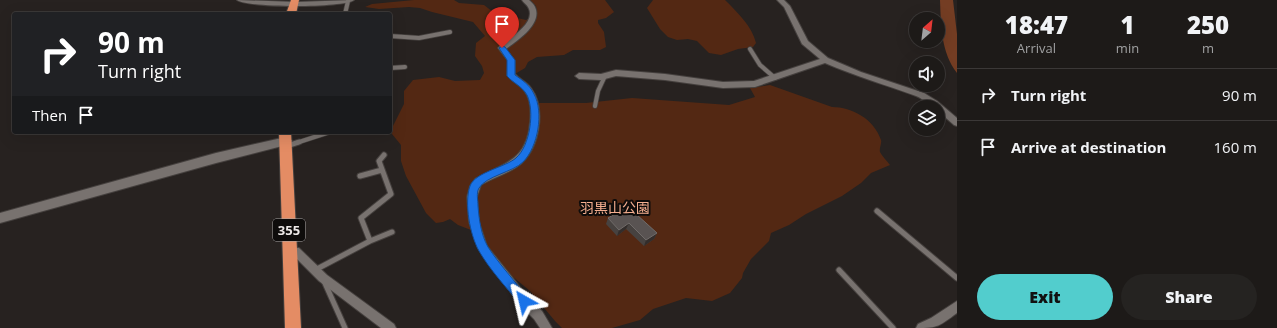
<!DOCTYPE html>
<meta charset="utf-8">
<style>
:root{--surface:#1d1a18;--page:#252321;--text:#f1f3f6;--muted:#a0a1a2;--line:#3b3837;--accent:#52cdcd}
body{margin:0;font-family:"Open Sans","Noto Sans JP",sans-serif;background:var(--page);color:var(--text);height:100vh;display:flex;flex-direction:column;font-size:15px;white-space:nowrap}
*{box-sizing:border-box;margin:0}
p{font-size:13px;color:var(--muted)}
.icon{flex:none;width:22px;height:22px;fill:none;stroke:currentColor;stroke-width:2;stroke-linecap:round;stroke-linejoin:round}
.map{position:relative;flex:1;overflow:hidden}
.details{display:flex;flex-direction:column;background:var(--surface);width:320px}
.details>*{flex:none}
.banner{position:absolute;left:12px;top:12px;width:380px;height:122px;border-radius:4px;box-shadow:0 4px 16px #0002,0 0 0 1px var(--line);background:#202124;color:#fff;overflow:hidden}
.needle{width:26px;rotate:28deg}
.tools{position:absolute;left:909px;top:12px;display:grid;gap:8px}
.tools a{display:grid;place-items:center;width:36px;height:36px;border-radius:50%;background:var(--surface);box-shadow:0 4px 16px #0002,0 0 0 1px var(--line);font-size:20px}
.pin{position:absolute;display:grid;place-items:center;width:34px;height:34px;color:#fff;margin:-41px -17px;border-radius:50% 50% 50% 0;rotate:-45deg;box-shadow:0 0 4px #0007}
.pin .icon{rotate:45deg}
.me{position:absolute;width:44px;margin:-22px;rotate:323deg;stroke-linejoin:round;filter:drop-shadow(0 0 3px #0008)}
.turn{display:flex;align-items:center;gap:14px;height:84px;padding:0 20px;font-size:18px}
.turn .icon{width:52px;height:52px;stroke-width:2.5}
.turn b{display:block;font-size:28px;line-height:34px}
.then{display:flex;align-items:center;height:38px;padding:0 20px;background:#0003;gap:8px;font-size:15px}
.eta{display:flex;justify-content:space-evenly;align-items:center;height:68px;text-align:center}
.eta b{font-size:24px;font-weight:800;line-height:28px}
.cta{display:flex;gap:8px;margin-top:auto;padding:8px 20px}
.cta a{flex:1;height:46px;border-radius:24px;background:var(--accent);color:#111;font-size:16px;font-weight:800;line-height:46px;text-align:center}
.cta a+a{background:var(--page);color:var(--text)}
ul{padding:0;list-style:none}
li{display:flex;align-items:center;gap:12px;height:52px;padding:0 20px;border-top:1px solid var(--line)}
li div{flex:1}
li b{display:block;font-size:15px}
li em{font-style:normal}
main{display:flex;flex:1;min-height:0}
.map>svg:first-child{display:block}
.green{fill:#532813}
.water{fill:#743d23}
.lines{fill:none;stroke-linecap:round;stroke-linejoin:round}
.lane-far1-casing{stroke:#45403e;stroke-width:5.5}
.lane-casing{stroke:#45403e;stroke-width:7}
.street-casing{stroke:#45403e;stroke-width:2}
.secondary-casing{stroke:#45403e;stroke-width:2}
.highway-casing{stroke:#45403e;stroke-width:2}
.lane-far1{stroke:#78726f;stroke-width:4}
.lane{stroke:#78726f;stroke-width:5}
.street{fill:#78726f;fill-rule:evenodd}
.secondary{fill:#78726f;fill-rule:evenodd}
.highway{fill:#e48c64;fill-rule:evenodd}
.wall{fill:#474240}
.shaded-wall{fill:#332d2b}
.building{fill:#595352;stroke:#706b69}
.route{fill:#1a73e8;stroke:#114b97}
.labels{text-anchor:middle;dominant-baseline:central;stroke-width:4;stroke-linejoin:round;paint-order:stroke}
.shield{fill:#0e0c0b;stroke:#a9a6a5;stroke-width:1}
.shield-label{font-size:13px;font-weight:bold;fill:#ece8e7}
.park-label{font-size:14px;fill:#f4ae8f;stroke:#0e0c0b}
</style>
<main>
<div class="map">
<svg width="957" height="328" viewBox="0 0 957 328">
<rect width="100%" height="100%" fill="#272220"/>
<path class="green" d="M414,0h40l5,3 25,2 9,7 33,8 11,-6 -1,-8 -6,-6h75l9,12 -8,6 -8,2v3l6,9 2,15 -6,3h-27l-9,5 -27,2 -9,5 -3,6 -10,6 -1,6 23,23h49l46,-5 97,7 26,-8 -5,-9 20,-3 62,22c20,0 42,12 49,33 1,3 -2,8 -1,12 2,4 7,9 10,13l-19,8 -10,10 -19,13 -36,18 -17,11 -18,8 -2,8 -18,18 -8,14 -1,5 -12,15 -18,8 -26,-3 -33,11 -13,11 -28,8h-50l-7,-7 -25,-30 -23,-19 -36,-42 -13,-5 -8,-6 -7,3 -7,1 -10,-10 -20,-37 -5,-15v-16l-9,-11 1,-8 11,-22v-13l9,-11 26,-3 16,4 25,-1 4,-7 -2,-7 -7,-10 1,-13 9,-7 -12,-14 -41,-10 -12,-4 -11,-1 -30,2 -14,-2 7,-3z
M653,0h72c12,12 27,26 31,43l-3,4 -15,2 -17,6 -12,-2 -12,-12 -9,-2 -11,1 -9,-3 -8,-8 -13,-21z"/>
<path class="water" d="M940,0h13l4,34v39c-16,-21 -16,-47 -17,-73z"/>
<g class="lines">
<g class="lane-far1-casing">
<path id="lane-far1" d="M345,14l3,-13
M390,36l29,2 31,-6
M750,49l10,16 15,13
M390,68l15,-1
M595,106l3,-15 7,-15
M296,143l34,-11"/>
</g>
<g class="lane-casing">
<path id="lane" d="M287,146l12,-4
M360,176l22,-6
M877,211l80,67
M370,241l22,-9
M315,270l55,-29 -9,-23 30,-24 -12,-33 5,-6
M839,270l54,58
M324,281l21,47"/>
</g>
<g class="street-casing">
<path id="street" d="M237,0l59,2 58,-2c-10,8 -107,8 -117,0z
M522,0h7c2,2 5,4 6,7 8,17 -18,34 -29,42l9,12v13c5,6 12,8 16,14 15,20 9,58 -9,75 -11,10 -28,14 -41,22l-4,12 2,25 8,24 41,51 14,14 10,17h-12l-6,-9 -14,-14 -42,-57 -9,-26 -2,-25 3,-11 5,-7c29,-16 52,-18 55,-57 1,-10 1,-22 -5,-30 -4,-7 -13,-10 -18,-17l1,-14 -10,-13c8,-9 40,-24 30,-41 -1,-2 -5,-5 -6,-7z
M777,0h7l6,6 18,35 20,17 33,14 63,21 13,8 20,17v8l-3,-1 -16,-14v-4c-8,0 -14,-8 -22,-11 -30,-11 -61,-20 -91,-33l-70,24 -32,1 -58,-8 -49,-4 -15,4 -22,-1 -4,-3 4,-3 22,1 15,-4 49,4 58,8 31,-1 66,-22 -18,-15 -18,-37z
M290,247l9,1 28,27 67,49 2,4h-15l-62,-47 -26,-26 -7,-1 -1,-3 1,-3z
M957,301v12c-18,13 -18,15 -41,15l2,-4 13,-6z"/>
</g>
<g class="secondary-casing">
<path id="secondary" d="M286,137l4,1 2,3 -2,3 -74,19 -216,60v-10l216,-60z"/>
</g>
<g class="highway-casing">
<path id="highway" d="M291,0h8l-3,14h-10z
M279,132h12l10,196h-16z"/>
</g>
<use href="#lane-far1" class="lane-far1"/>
<use href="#lane" class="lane"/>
<use href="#street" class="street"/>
<use href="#secondary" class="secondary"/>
<use href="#highway" class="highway"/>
</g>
<path class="wall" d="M635,215l22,18 -3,6 -10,7 -18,-17 -9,7 -11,-12 2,-6z"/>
<path class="shaded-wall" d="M390,83h1l1,8 -2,1z
M390,101l2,8h-2z
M390,110h1l1,8 -2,1z
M629,223l-3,6 -9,7 2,-6z
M657,233l-3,6 -10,7 2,-6z"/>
<path class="building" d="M626,207l9,8 1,-1 21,19 -11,7 -17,-17 -10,7 -11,-12z"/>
<path class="route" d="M502,46l3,1 10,13v15c7,5 15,10 19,19 10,18 4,53 -11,68 -10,10 -37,14 -44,26 -3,5 -1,12 -1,18 1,13 3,29 10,41 11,17 27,34 39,50l2,4 -2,3 -3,2 -4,-2c-14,-17 -30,-34 -41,-53 -9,-16 -15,-48 -9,-65 5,-14 36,-19 46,-28 14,-12 19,-47 11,-63 -5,-9 -14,-12 -20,-19v-16l-8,-12z"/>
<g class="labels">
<rect class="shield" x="273" y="219" width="32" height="22" rx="3"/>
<g class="shield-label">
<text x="289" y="230">355</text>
</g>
<g class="park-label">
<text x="615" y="207">羽黒山公園</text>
</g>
</g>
</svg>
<div class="tools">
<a><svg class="needle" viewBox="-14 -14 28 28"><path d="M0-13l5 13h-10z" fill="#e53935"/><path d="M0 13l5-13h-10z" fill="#a0a1a2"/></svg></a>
<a><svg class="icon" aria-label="sound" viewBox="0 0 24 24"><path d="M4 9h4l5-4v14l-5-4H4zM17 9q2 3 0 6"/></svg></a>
<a><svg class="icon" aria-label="layers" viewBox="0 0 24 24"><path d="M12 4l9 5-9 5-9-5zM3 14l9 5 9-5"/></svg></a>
</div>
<div class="pin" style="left:502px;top:48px;background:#d93025"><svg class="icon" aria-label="arrive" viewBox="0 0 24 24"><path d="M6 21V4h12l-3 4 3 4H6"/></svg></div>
<svg class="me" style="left:524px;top:301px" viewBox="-20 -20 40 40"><path d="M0-17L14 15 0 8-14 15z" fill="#1a73e8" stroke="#fff" stroke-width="4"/></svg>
<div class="banner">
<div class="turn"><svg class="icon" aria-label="right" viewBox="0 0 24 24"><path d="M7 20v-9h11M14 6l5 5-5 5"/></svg><div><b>90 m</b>Turn right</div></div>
<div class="then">Then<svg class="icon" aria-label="arrive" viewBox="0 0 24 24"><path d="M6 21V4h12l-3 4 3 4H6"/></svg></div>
</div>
</div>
<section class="details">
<div class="eta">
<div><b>18:47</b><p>Arrival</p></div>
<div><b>1</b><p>min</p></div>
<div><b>250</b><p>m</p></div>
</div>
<ul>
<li><svg class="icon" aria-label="right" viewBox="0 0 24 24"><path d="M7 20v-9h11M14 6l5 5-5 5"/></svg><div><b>Turn right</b></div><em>90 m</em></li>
<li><svg class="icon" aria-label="arrive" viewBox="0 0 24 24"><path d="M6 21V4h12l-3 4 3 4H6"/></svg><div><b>Arrive at destination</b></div><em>160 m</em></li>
</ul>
<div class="cta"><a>Exit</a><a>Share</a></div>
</section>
</main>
